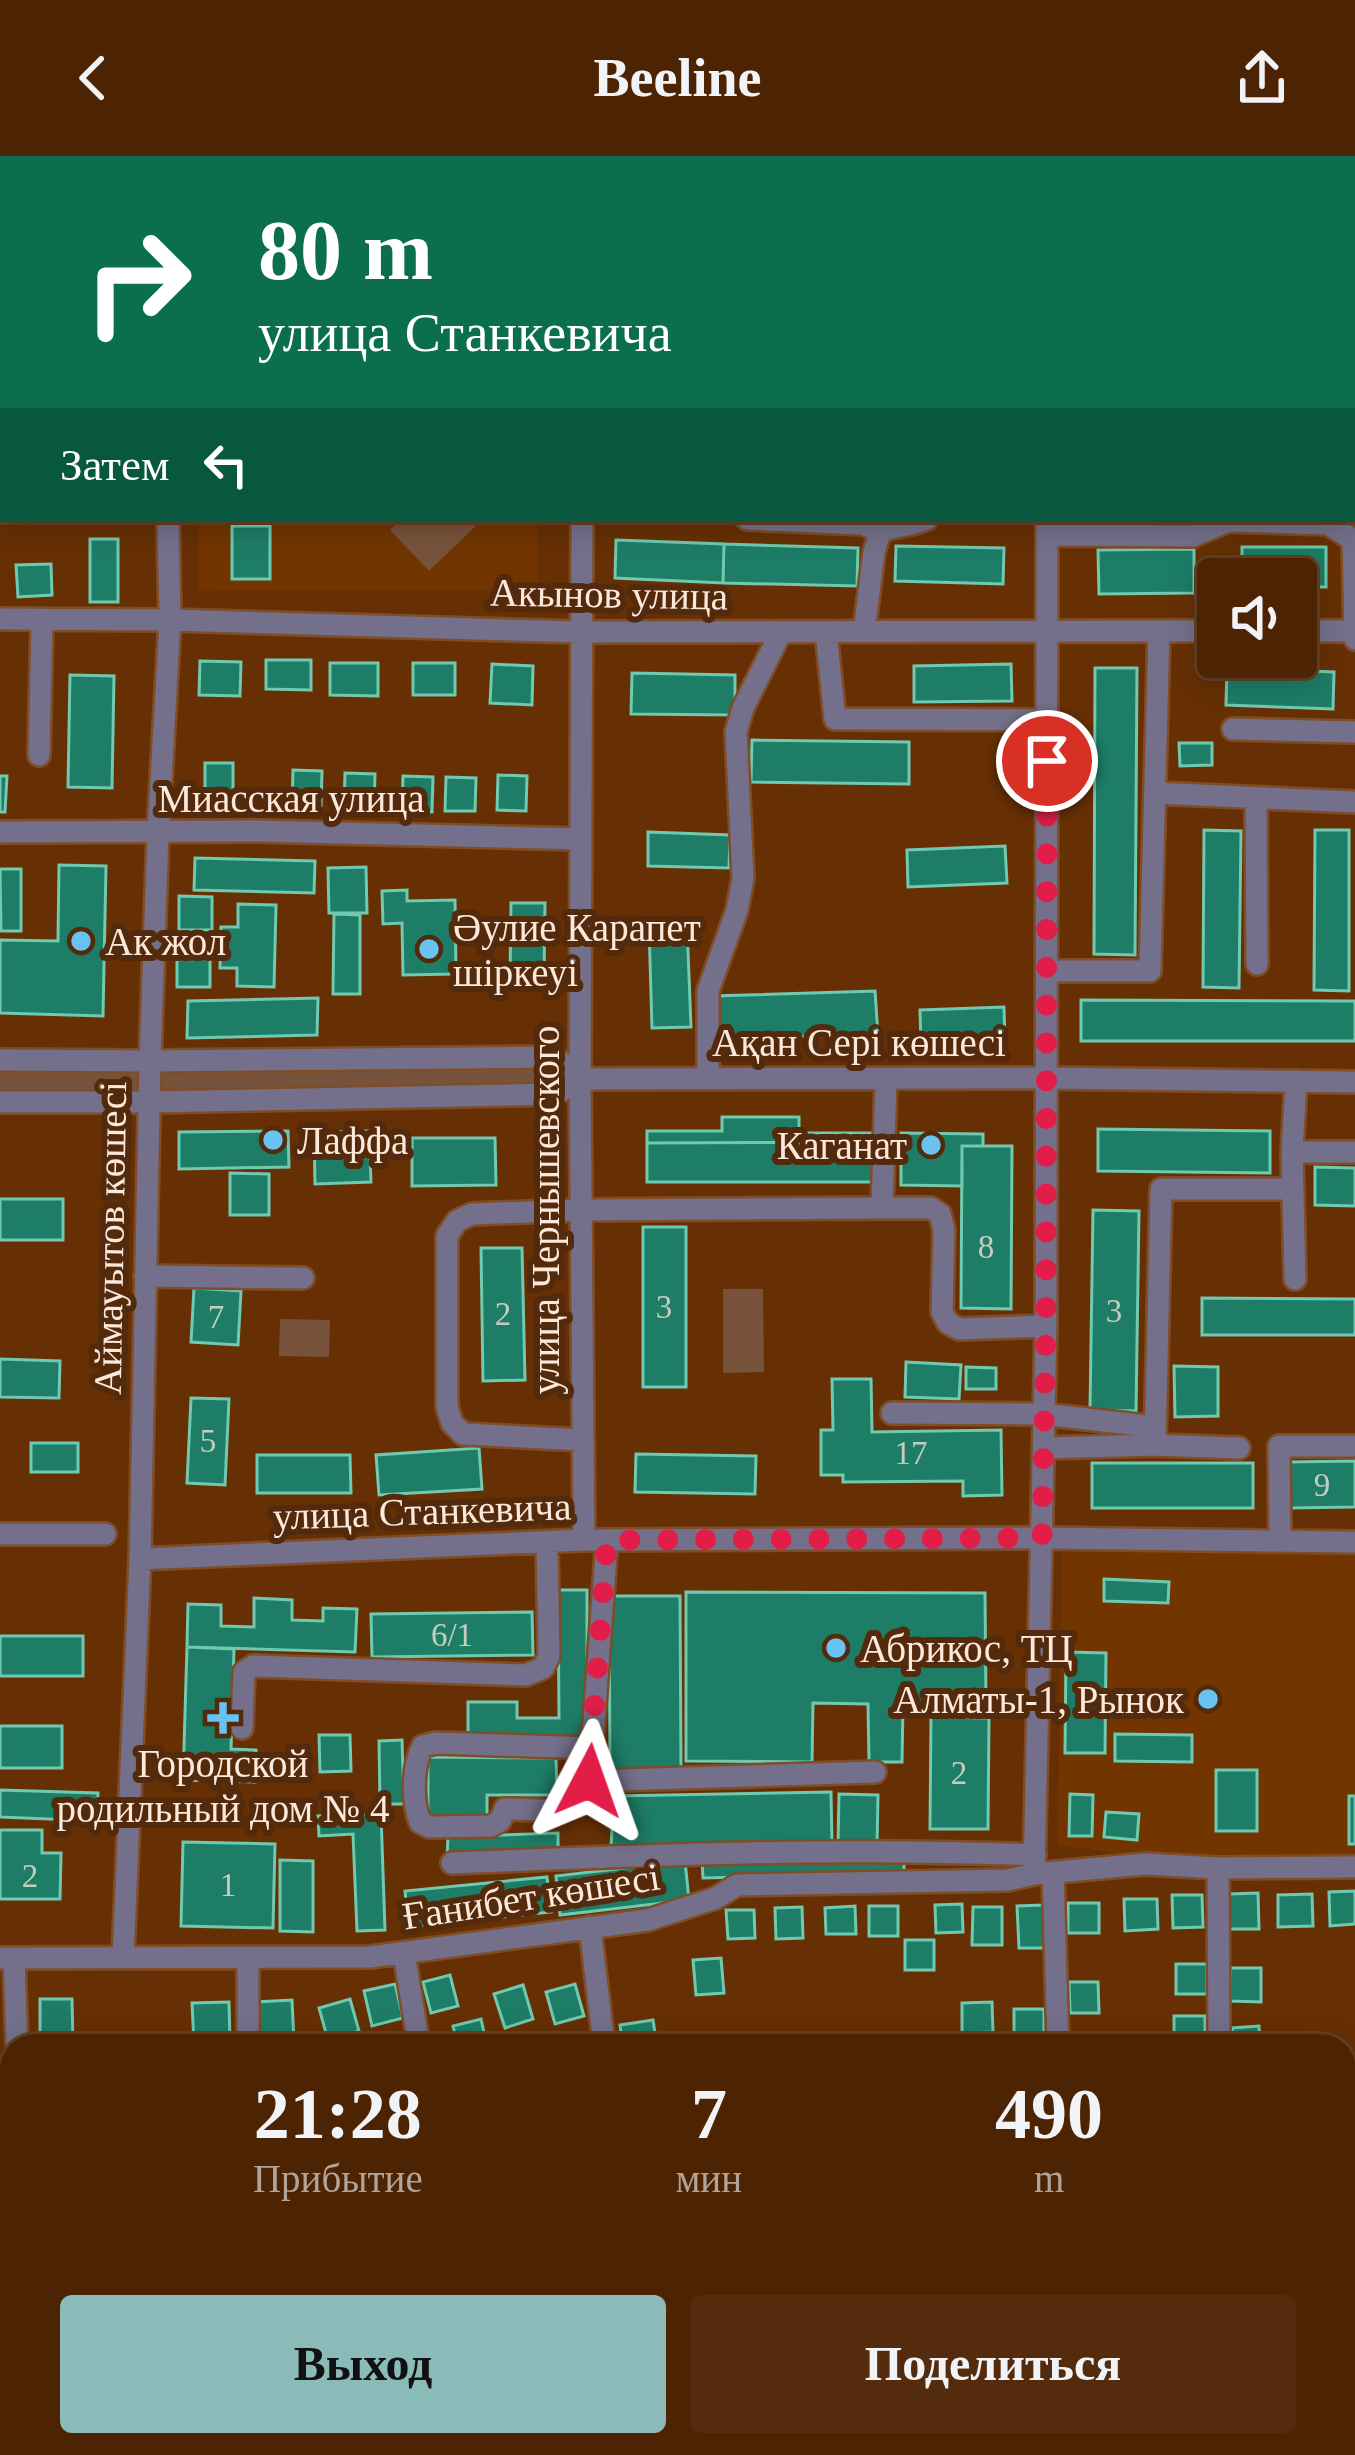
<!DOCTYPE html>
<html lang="ru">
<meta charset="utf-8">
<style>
:root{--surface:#4d2403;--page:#542c0d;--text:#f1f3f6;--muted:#b3a49a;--line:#644125;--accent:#8bbbb9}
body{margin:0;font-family:"Times New Roman",serif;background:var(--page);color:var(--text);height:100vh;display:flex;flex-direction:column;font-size:45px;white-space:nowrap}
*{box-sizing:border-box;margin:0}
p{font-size:39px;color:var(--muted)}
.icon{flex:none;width:66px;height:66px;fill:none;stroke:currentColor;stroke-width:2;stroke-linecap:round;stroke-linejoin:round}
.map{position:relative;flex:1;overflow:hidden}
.details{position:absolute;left:0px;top:1878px;width:1356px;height:423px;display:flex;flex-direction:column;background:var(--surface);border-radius:36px 36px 0 0;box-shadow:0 6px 30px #0003,0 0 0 3px var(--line)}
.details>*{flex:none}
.banner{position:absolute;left:0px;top:0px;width:1356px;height:366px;box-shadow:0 6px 30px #0003,0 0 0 3px var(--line);background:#0b6e4f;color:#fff;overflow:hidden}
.tools{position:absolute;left:1197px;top:402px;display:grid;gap:24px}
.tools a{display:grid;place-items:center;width:120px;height:120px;border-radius:12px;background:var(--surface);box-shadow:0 6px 30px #0003,0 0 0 3px var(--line);font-size:60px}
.pin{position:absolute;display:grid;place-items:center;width:102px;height:102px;color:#fff;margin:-51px;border:6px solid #fff;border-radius:50%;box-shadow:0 3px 12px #0007}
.me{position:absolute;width:132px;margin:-66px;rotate:4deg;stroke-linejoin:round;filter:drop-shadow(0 0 9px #0008)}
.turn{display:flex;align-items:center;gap:42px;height:252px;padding:0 60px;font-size:54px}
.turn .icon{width:156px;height:156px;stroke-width:2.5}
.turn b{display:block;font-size:84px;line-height:102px}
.then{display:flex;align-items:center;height:114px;padding:0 60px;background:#0003;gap:24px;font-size:45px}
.eta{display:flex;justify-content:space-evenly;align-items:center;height:204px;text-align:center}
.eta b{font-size:72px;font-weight:600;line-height:84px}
.cta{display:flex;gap:24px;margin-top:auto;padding:24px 60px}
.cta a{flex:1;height:138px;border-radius:12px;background:var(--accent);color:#111;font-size:48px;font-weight:600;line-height:138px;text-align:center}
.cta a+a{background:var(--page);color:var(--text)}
header{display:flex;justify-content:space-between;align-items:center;height:156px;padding:0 60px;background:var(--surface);font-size:54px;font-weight:600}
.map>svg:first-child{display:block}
.built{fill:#723500}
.green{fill:#78533b}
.building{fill:#1d7d66;stroke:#71c9af;stroke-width:3}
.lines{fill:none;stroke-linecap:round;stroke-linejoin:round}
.minor-casing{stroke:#7f4d27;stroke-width:26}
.minor{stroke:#74708b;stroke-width:21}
.route{stroke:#e11d48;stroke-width:21;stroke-dasharray:0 37.8}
.poi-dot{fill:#69c3f1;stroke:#542a0c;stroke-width:4.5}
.labels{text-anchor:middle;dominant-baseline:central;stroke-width:12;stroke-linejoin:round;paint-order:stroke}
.number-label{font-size:33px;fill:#c5cdbe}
.street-label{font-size:39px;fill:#fde8dc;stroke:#542a0c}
.poi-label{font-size:39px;fill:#fde8dc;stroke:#542a0c;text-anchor:start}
</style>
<header><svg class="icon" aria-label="back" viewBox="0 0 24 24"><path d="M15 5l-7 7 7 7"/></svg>Beeline<svg class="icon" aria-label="share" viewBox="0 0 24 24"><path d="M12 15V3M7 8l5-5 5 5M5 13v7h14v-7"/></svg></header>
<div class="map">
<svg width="1355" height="2299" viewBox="0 0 1355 2299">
<rect width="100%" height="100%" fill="#673004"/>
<path class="built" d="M198,363h339l1,71 -339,1z
M1062,1393l293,4v317l-137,-2 -160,-23z"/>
<path class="green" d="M402,363h81l-54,52 -39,-41z
M550,910l13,14 -14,6 -391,7 3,-24z
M0,911l140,2 -2,25 -138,-1z
M723,1133h40l1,83 -41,1z
M280,1163l50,1 -1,37 -50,-1z"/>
<path class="building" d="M232,370h38v53h-38z
M90,383h28v63h-28z
M616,384l108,4 -1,39 -108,-5z
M724,388l134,4 -1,38 -134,-3z
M896,390l108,2 -1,36 -108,-3z
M1242,391h84v40h-30v-8h-54z
M1194,393v44l-95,1 -1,-44z
M51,408l1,31 -34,2 -2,-32z
M266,504h45v30l-45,-1z
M200,505l41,1 -1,34 -41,-1z
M330,507h48v33l-48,-1z
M413,507h42v32h-42z
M492,508l41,2 -1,39 -42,-2z
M1011,508l1,37 -98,1v-36z
M1095,512h42l-2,287 -41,-1z
M1227,512l107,4 -1,37 -107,-4z
M632,517l103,2v40l-104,-1z
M70,519l44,1 -2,112 -44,-1z
M752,584l157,2v42l-158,-2z
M1179,587h33v22l-32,1z
M205,607h28v44h-28z
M293,614l29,1 -1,35h-29z
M345,617l30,1 -1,35 -30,-1z
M498,619l29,1 -1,35 -29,-1z
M0,620h7l-2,36h-5z
M403,620l30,1 -1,35 -30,-1z
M446,621l30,1 -1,33h-30z
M1204,674l37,1 -2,157 -36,-1z
M1315,674h34v161l-35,-1z
M648,676l82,3 -1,33 -81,-2z
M1005,690l2,37 -99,4 -1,-37z
M195,702l120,3 -1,32 -120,-3z
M59,709l47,1 -3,150 -103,-3v-73l58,1z
M366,711l1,46h-38l-1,-45z
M0,713h21v62h-20z
M407,734v11l48,-1 1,74 -53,1 -1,-52 -19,1 -1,-33z
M179,740l33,1v33h-33z
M511,747h34l-1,75h-34z
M238,748l38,1 -2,82 -37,-1v-18h-17l1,-41h17z
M334,758l26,1v79h-27z
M687,769l4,102 -39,1 -3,-102z
M177,795l33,1v35h-33z
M875,835l3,44 -165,3 -1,-42z
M318,842l-1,37 -130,3 1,-37z
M1081,844l274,1v40h-274z
M1004,851l1,36 -84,4 -1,-37z
M722,961h77v16h78v9l-230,1v-12h75z
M1098,973l172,2v42l-172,-2z
M288,975l1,36 -110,2v-37z
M369,975l2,51 -56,2 -1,-52z
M901,977l82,1v12h-21v40l-61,-1z
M412,982h83l1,47 -84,1z
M877,986v40h-230v-39z
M962,990h50l-1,163 -50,-1z
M1315,1011l40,1v38l-40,-1z
M230,1017l39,1v41h-39z
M0,1043h63v41h-63z
M1093,1054l46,1 -3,200 -46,-1z
M643,1071h43v160h-43z
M481,1092h41l3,132 -42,1z
M194,1132l47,3 -3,54 -47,-3z
M1202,1142l153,1v36h-153z
M0,1203l60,2 -1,37 -59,-1z
M906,1206l55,3 -2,34 -54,-2z
M1174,1210l44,1v49l-43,1z
M966,1211l30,1v21h-30z
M832,1223h39l1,53 129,-2 1,65 -39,1v-15l-120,1v-7h-22v-45h12z
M191,1242l38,1 -4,86 -38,-2z
M31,1287h47v29h-47z
M479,1292l3,41 -103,6 -3,-40z
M636,1298l120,2 -1,38 -120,-2z
M257,1299h93l1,38h-94z
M1355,1305v46l-65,1 -1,-46z
M1092,1307h161v45h-161z
M1104,1423l65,3 -1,21 -64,-2z
M558,1434h29v151l-119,-1v-38h49v16h42z
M686,1436l299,1 1,111h-83l-1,58h-33l-1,-58 -55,-1 -1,59 -126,-1z
M609,1440h71l1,174 -71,-1z
M254,1442l38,2v20l31,1v-13l34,1 -2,43 -168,-5 1,-43 33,1v21l33,1z
M532,1456l1,43 -161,2 -1,-43z
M0,1480h83v40h-83z
M187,1491l47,2 -3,100 25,1 -1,32 -72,-2z
M1066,1496l40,1 -1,100h-40z
M931,1561l58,1 -1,111h-58z
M0,1570h62v42h-62z
M1115,1578l77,1v27l-77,-1z
M319,1579h31l1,36 -31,1z
M402,1584l2,64h-24l-1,-63z
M428,1601l128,1 1,37h-70v27h-59z
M1216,1614h41v61h-41z
M0,1634l98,3 -1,28 -97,-4z
M831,1636l1,54 -221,1 3,-51z
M839,1638l39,1 -1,52 -39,-1z
M1070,1638l23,1 -1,41h-23z
M1349,1640h6v48h-6z
M1106,1656l33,2 -2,26 -33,-3z
M381,1658l4,116 -28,1 -4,-97 -34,2 -1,-20z
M0,1674h42v23h19l-1,46h-60z
M558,1677v21l-111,3 1,-20z
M183,1686l92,2 -2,84 -92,-2z
M904,1698v19l-201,5 -1,-19z
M280,1704l33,1v71l-33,-1z
M685,1705l4,39 -129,15 -4,-39z
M547,1721l4,35 -142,15 -4,-36z
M1355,1735v33l-25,2 -1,-34z
M1258,1737l1,36h-30v-35z
M1312,1738l1,32 -35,1v-32z
M1172,1739h30l1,32 -30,1z
M1124,1743h33l1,30 -33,2z
M1068,1747h31v30h-31z
M962,1748l1,28 -27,1 -1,-28z
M1043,1749l2,43h-26l-2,-42z
M855,1750l1,28h-30l-1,-26z
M869,1750h29v30h-29z
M802,1751l1,31 -27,1 -1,-31z
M973,1751h29v38h-30z
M726,1754h28l1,28 -27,1z
M905,1784h29v30h-29z
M721,1802l3,35 -28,2 -3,-35z
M1176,1808h31v30h-31z
M1230,1812h31v34l-31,-1z
M450,1819l8,31 -27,7 -8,-31z
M1069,1826h29l1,31h-29z
M395,1828l8,34 -31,8 -8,-35z
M575,1828l9,32 -29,8 -9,-32z
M523,1829l10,34 -28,9 -11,-34z
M40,1843h32l1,44h-33z
M350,1843l9,32 -31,9 -9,-32z
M292,1844l2,42 -36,1 -2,-41z
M229,1846l1,41 -36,1 -2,-41z
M992,1846l1,30 -31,1v-30z
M1014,1853h30v31l-30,-1z
M1174,1860h31v30h-31z
M481,1863l6,27h-29l-5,-20z
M653,1864l4,26h-34l-3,-21z
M1259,1870l1,20h-27l-1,-18z
M1355,2094v35l-9,-32z
M1352,2272l3,27h-29l-4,-10h22v-14z
M12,2274v15h22l4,10h-38v-21z
M99,2289h30v2l-19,8h-7z
M642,2289h41l3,10h-41z
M964,2289h36l2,6 -9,4h-24z
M1173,2289h13l3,10h-31l-2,-5z"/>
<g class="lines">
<g class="minor-casing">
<path id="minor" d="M159,0l1,3
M329,0v3
M36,3v-3
M464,3l1,-3
M552,3h49
M1048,3v-3
M1292,3v-3
M0,9h3
M1353,20h2
M1353,120h2
M0,236h3
M582,363l-2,560 4,461
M747,363l116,5 17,8
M1047,379l146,1 35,-15 100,3 27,17
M1353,385l2,98
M0,463l170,1 410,12 638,-1
M1296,475h59
M826,476l9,87 212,1
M864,476l10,-80 6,-20c16,-7 31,-6 47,-13
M1233,573l122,3
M39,599l3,-136
M1155,637l200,9
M1256,642l1,166
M0,676l257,-1 324,8
M1047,815h103l9,-340
M0,904l150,1 405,-4 25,22
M708,923v-88l29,-81 6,-32 -7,-146 7,-24 38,-76
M0,946h149l407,-8 24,-15 467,-1 308,4
M1292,996h63
M882,1052h49l9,6 4,16 -2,82 6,11 11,6 87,-3
M145,1120l158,2
M1295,1123l-3,-127 4,-71
M892,1257l152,1 111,13
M583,1284l-120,-6 -11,-11 -5,-16v-171l10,-15 15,-7 109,-4 301,-2 4,-129
M1155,1289l6,-256h132
M1044,1292l111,-3 84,3
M0,1378h105
M1280,1385l-1,-95h76
M140,1403l444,-19 458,-2 313,4
M242,1572l2,-56 9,-6 273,9 17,-7 6,-12 -2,-114
M592,1592l-156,-5 -13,3c-11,19 -11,55 -3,76l9,5 62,-1 9,-5 5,-12c65,1 80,14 87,-61l15,-208
M589,1625l286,-9
M452,1707c195,-8 388,-16 583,-8
M1218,1712l1,169
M1053,1717l5,173
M1034,1718l12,-548 1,-807
M590,1771l14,119
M404,1797l15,93
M0,1802l370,-1 278,-37 68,-22 21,-13 271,-5 26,-6 111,-10 73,4 137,-1
M14,1802l3,88
M123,1802l17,-399 10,-498 8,-228 12,-213 -2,-101
M248,1890v-88
M0,2250l12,-7
M707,2289l5,10
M947,2289l5,10
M1112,2289l1,10
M797,2298l18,-9
M1264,2299l16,-10"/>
</g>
<use href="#minor" class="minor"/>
</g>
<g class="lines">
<path class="route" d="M589,1625l18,-241 435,-2 4,-211 1,-566"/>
</g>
<g class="poi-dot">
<circle cx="81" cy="785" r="12"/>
<circle cx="429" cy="793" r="12"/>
<circle cx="273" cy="984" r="12"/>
<circle cx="931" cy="989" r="12"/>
<circle cx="836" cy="1492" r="12"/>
<circle cx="1208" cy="1543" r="12"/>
<path d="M217 1544h12v12h12v12h-12v12h-12v-12h-12v-12h12z"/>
</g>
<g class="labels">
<g class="number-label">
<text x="986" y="1091">8</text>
<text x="664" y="1151">3</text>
<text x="1114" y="1155">3</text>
<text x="503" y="1158">2</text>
<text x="216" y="1161">7</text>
<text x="208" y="1285">5</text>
<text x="911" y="1297">17</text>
<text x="1322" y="1329">9</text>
<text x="452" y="1479">6/1</text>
<text x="959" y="1617">2</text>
<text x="30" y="1720">2</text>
<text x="228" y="1729">1</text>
</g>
<g class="street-label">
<text transform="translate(609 438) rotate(1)">Акынов улица</text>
<text x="291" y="642">Миасская улица</text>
<text x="859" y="886">Ақан Сері көшесі</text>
<text transform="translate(545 1054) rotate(-90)">улица Чернышевского</text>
<text transform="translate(110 1082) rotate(-89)">Аймауытов көшесі</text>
<text transform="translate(422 1355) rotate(-2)">улица Станкевича</text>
<text transform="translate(531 1740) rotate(-9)">Ғанибет көшесі</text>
</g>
<g class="poi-label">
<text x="453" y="771">Әулие Карапет<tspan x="453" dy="45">шіркеуі</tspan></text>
<text x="105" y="785">Ак жол</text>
<text x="297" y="984">Лаффа</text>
<text x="907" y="989" text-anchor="end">Каганат</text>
<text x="860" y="1492">Абрикос, ТЦ</text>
<text x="1184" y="1543" text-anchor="end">Алматы-1, Рынок</text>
<text x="223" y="1607" text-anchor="middle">Городской<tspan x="223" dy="45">родильный дом № 4</tspan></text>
</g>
</g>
</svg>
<div class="tools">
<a><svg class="icon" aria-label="sound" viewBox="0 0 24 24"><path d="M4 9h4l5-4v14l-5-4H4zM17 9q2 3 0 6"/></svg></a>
</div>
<div class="pin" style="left:1047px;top:605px;background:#d93025"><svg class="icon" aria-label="arrive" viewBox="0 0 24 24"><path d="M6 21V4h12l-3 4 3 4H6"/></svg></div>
<svg class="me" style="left:589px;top:1625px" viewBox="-20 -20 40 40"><path d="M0-17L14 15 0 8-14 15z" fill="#e11d48" stroke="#fff" stroke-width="4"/></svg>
<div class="banner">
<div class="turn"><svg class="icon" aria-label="right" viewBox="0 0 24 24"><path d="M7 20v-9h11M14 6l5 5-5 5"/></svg><div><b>80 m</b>улица Станкевича</div></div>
<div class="then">Затем<svg class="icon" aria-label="left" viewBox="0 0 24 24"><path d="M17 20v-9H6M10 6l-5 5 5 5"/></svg></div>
</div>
<section class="details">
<div class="eta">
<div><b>21:28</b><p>Прибытие</p></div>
<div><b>7</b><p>мин</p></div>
<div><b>490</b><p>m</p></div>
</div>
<div class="cta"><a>Выход</a><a>Поделиться</a></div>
</section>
</div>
